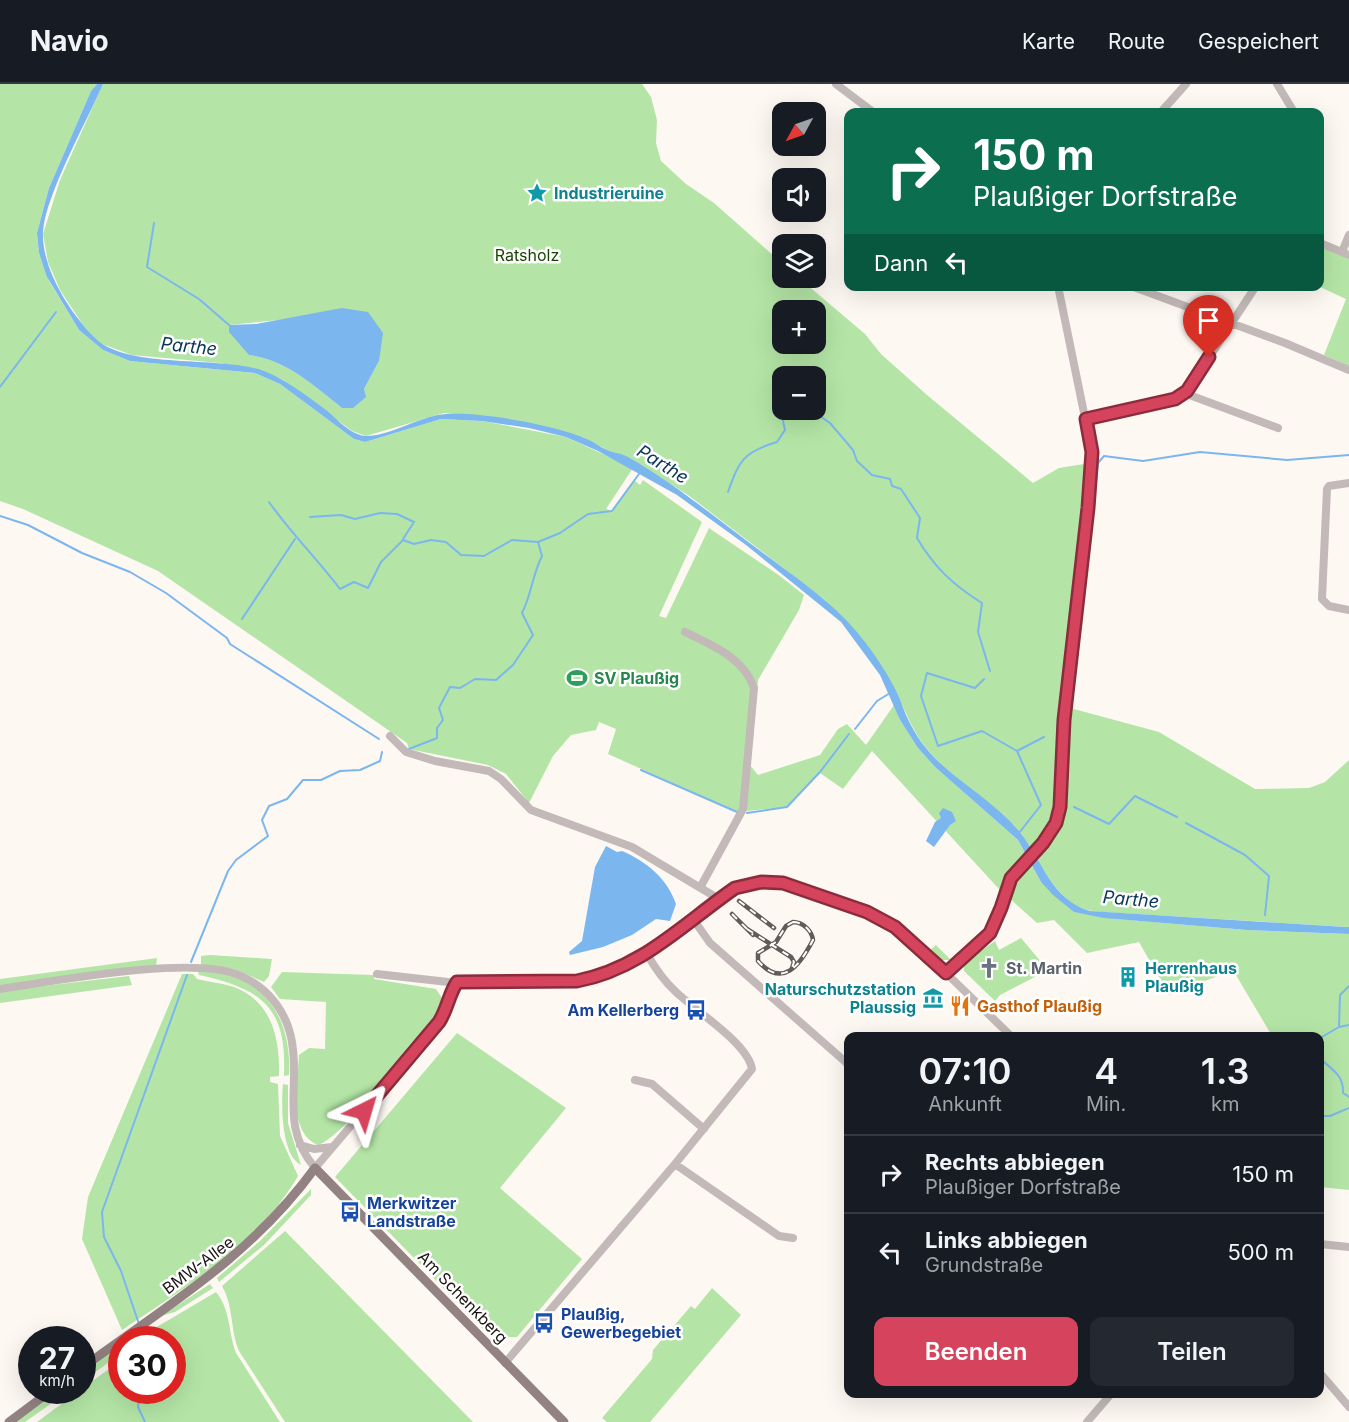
<!DOCTYPE html>
<html lang="de">
<meta charset="utf-8">
<style>
:root{--surface:#171b24;--page:#242831;--text:#f1f3f6;--muted:#9ea1a6;--line:#363941;--accent:#d5445c}
body{margin:0;font-family:Inter,sans-serif;background:var(--page);color:var(--text);height:100vh;display:flex;flex-direction:column;font-size:22px;white-space:nowrap}
*{box-sizing:border-box;margin:0}
p{font-size:20px;color:var(--muted)}
.icon{flex:none;width:33px;height:33px;fill:none;stroke:currentColor;stroke-width:2;stroke-linecap:round;stroke-linejoin:round}
.map{position:relative;flex:1;overflow:hidden}
.details{position:absolute;left:844px;top:948px;width:480px;height:366px;display:flex;flex-direction:column;background:var(--surface);border-radius:12px;box-shadow:0 6px 24px #0002}
.details>*{flex:none}
.banner{position:absolute;left:844px;top:24px;width:480px;height:183px;border-radius:12px;box-shadow:0 6px 24px #0002;background:#0b6e4f;color:#fff;overflow:hidden}
.needle{width:39px;rotate:230deg}
.buttons{position:absolute;left:772px;top:18px;display:grid;gap:12px}
.buttons a{display:grid;place-items:center;width:54px;height:54px;border-radius:12px;background:var(--surface);box-shadow:0 6px 24px #0002;font-size:30px}
.speed{position:absolute;left:18px;top:1242px;display:flex;gap:12px;font-size:30px;font-weight:700;text-align:center}
.speed>*{display:grid;place-content:center;width:78px;height:78px;border-radius:50%;background:var(--surface);box-shadow:0 6px 24px #0002;line-height:1}
.speed small{font-size:15px;font-weight:400}
.speed .limit{border:9px solid #d22;background:#fff;color:#111}
.pin{position:absolute;display:grid;place-items:center;width:51px;height:51px;color:#fff;margin:-62px -26px;border-radius:50% 50% 50% 0;rotate:-45deg;box-shadow:0 0 6px #0007}
.pin .icon{rotate:45deg}
.me{position:absolute;width:66px;margin:-33px;rotate:40deg;stroke-linejoin:round;filter:drop-shadow(0 0 4px #0008)}
.turn{display:flex;align-items:center;gap:21px;height:126px;padding:0 30px;font-size:27px}
.turn .icon{width:78px;height:78px;stroke-width:2.5}
.turn b{display:block;font-size:42px;line-height:51px}
.then{display:flex;align-items:center;height:57px;padding:0 30px;background:#0003;gap:12px;font-size:22px}
.eta{display:flex;justify-content:space-evenly;align-items:center;height:102px;text-align:center}
.eta b{font-size:36px;font-weight:600;line-height:42px}
.cta{display:flex;gap:12px;margin-top:auto;padding:12px 30px}
.cta a{flex:1;height:69px;border-radius:12px;background:var(--accent);color:#fff;font-size:24px;font-weight:600;line-height:69px;text-align:center}
.cta a+a{background:var(--page);color:var(--text)}
ul{padding:0;list-style:none}
li{display:flex;align-items:center;gap:18px;height:78px;padding:0 30px;border-top:2px solid var(--line)}
li div{flex:1}
li b{display:block;font-size:22px}
li em{font-style:normal}
header{display:flex;align-items:center;gap:36px;box-sizing:border-box;height:84px;padding:0 30px;background:var(--surface);border-bottom:2px solid var(--line)}
header strong{font-size:28px}
nav{display:flex;gap:33px;margin-inline-start:auto;font-size:21px}
.map>svg:first-child{display:block}
.green{fill:#b4e5a6;fill-rule:evenodd}
.water{fill:#7bb6ef}
.lines{fill:none;stroke-linecap:round;stroke-linejoin:round}
.stream{stroke:#7bb6ef;stroke-width:2}
.minor{stroke:#c2b9b8;stroke-width:8}
.major{stroke:#938282;stroke-width:9}
.rail-casing{stroke:#615c58;stroke-width:4.5}
.rail{stroke:#fff;stroke-width:2;stroke-dasharray:7;stroke-linecap:butt}
.route-casing{stroke:#8a2c3c;stroke-width:15}
.route{stroke:#d5445c;stroke-width:10}
.labels{text-anchor:middle;dominant-baseline:central;stroke-width:5;stroke-linejoin:round;paint-order:stroke}
.culture-label{font-size:16px;font-weight:bold;fill:#0d838f;stroke:#fff;text-anchor:start}
.park-label{font-size:16px;fill:#164501;stroke:#fff}
.leisure-label{font-size:16px;font-weight:bold;fill:#27864d;stroke:#fff;text-anchor:start}
.worship-label{font-size:16px;font-weight:bold;fill:#5b616d;stroke:#fff;text-anchor:start}
.food-label{font-size:16px;font-weight:bold;fill:#c56008;stroke:#fff;text-anchor:start}
.transit-label{font-size:16px;font-weight:bold;fill:#164399;stroke:#fff;text-anchor:start}
.street-label{font-size:16px;fill:#1a1511;stroke:#fff}
.water-label{font-size:18px;font-style:italic;fill:#09365b;stroke:#fff}
</style>
<header>
<strong>Navio</strong>
<nav><a>Karte</a><a>Route</a><a>Gespeichert</a></nav>
</header>
<div class="map">
<svg width="1349" height="1338" viewBox="0 0 1349 1338">
<rect width="100%" height="100%" fill="#fef8f3"/>
<path class="green" d="M0,0h97l-6,7 -42,97 -12,45 2,20 10,28 30,49 24,20 27,11 125,12 25,11 74,55 11,3 76,-23 41,2 84,16 67,31 -27,41 6,2 22,-31 6,5 3,-5 59,42 -43,94 7,2 43,-90 71,48 24,19 -5,15 -41,70 -9,84 9,11 62,-20 18,-26 9,-5 19,21 28,-40 6,15 19,29 16,18 83,73 23,42 33,30 43,7 130,11 102,4v256l-29,-3v-151h-48l-39,-66 -64,25 -30,-53 -52,11 -33,-33 -17,3 -38,-34 -127,-138 -29,38 -23,-16 -33,34 -50,5 -129,-58 8,-25 -17,-7 -3,8 -25,5 -18,21 -24,47 -23,-29 -18,-9 -79,-16 -2,-6 -249,-172 -135,-62 -23,-8z
M103,0h539l9,13 6,23 -1,23 5,18 25,23 28,19 69,61v14h16l66,56 16,20 46,41 106,88 26,-15 25,-4 2,13 -27,228 100,27 96,57 54,-1 16,-6 24,-22v167l-247,-15c-12,-1 -23,-3 -33,-11 -26,-23 -36,-56 -61,-80 -27,-27 -61,-46 -84,-76 -14,-18 -19,-37 -30,-56 -18,-34 -42,-63 -70,-90l-136,-104 -61,-38 -20,-7 -22,-12 -70,-18 -71,-7 -78,23 -14,-5 -69,-51 -20,-9 -43,-8 -88,-8 -33,-12 -16,-18 -23,-35 -12,-28 -5,-28 17,-54zM783,226h33v34h-33zM288,235l91,42 -15,28 -22,19c-29,-23 -56,-48 -93,-53l-20,-30zM783,292h33v34h-33z
M1320,163l29,12v107l-25,-11 22,-56 -26,-12z
M1021,854l27,32 -48,25 -5,6 -31,-30v-8l31,-22 4,9z
M936,861l15,15h-14l-9,-8z
M201,872l9,-1 62,4 -3,17 -5,6 -30,-13 -33,-4z
M157,874l-1,9 -156,19v-7z
M198,887c64,1 94,44 91,104l-5,1c3,-68 -21,-87 -85,-101z
M282,888l92,3v4l62,10 6,9 -2,14 -5,8c-22,26 -90,116 -117,125 -31,-12 -20,-65 -19,-90l10,-7 16,1 1,-47 -46,-3 -9,-12z
M182,890h11l4,5c12,3 25,4 37,8 39,15 46,53 45,89l-9,1v5l8,2 2,52 18,40c-40,69 -114,112 -176,154l-40,-91 6,-42z
M129,892l3,9 -132,18v-12z
M457,949l109,75 -66,80 82,71 -65,78h-26l-156,-160z
M283,1000l5,1v38l13,42c-20,-10 -20,-61 -18,-81z
M311,1105v6l-47,50 -45,37 -2,-4 43,-37z
M285,1147l5,5 183,186h-188l-46,-71c-9,-21 -5,-44 -17,-65z
M210,1200l3,4 -38,24 -14,4z
M712,1204l29,27 -91,107h-43l-5,-4 50,-59 1,-9 38,-44 4,3z
M216,1208c15,18 12,40 20,61l44,69h-243l84,-62 1,30h50v-50l-26,-1 6,-4 -2,-4z
M121,1261l-2,10 -36,26 -1,-8z
M59,1307h10l-44,31h-9z"/>
<path class="water" d="M97,0h6c-16,37 -57,110 -60,147 -2,37 27,82 52,107 32,32 124,17 169,33 21,8 40,23 58,36 13,9 26,27 43,29 21,1 51,-17 73,-21 33,-6 118,10 149,24 7,3 13,8 20,11 7,3 14,3 21,7 44,25 83,57 123,87 33,25 67,47 95,76 19,19 45,56 55,82 6,17 13,31 25,46 27,33 69,52 95,86 22,28 31,66 69,77l256,16h3v7l-102,-4 -143,-12 -30,-6 -21,-17 -12,-13 -23,-42 -83,-73 -17,-19 -18,-28 -20,-45 -39,-53 -95,-77 -69,-50 -79,-44 -32,-14 -37,-9 -47,-7 -41,-2 -76,23 -11,-3 -74,-55 -25,-11 -125,-12 -27,-11 -24,-20 -32,-53 -8,-24 -2,-20 12,-45 42,-97z
M342,224l26,4 15,21 -4,28 -15,28 2,8 -13,11h-11c-29,-23 -56,-48 -93,-53l-20,-23v-7l27,-1z
M943,724l9,4 4,9 -6,4 -16,22 -8,-6 9,-19 6,-4 -2,-5z
M606,762l11,6 5,-1c25,11 45,27 54,53l-6,17 -14,-2 -24,16 -29,12 -33,8 -1,-3 13,-11 13,-74z"/>
<g class="lines">
<path class="stream" d="M154,139l-7,44 52,32 30,26
M0,303l56,-75
M811,326l19,13 23,27 4,11 15,14 18,4 2,7 9,3 19,29 -3,20c17,29 36,47 65,65l-4,29 12,39
M728,408c11,-31 15,-40 49,-50l8,-12 -5,-23 3,-2
M269,418c22,31 48,57 71,87l14,-7 14,6 13,-26 22,-22 11,4 17,-4 15,2 15,13 23,1 28,-16 26,2
M0,432l28,9 54,28 48,19 36,21 61,45 3,6 149,95
M310,433l31,-2 14,4 25,-6 17,1 17,8 -11,17
M1083,518l15,-139 6,-7 39,5 57,-9 87,8 62,-5
M242,535l53,-80
M1077,570l5,-45
M984,595l-9,9 -48,-15 -6,23 17,50 44,-15 35,20 24,54 -22,28
M855,645l22,-28 13,-8
M1057,647l7,-61
M409,665l28,-11v-10l6,-8 -4,-12 11,-21 10,1 15,-9 21,1 17,-15 20,-30 -11,-22c10,-20 10,-37 20,-57l-4,-14 22,-9 28,-19 24,-3 27,-37
M1017,667l27,-14
M641,686l96,42
M1074,723l35,17 26,-28 42,21
M747,729l40,-6 33,-35 29,-38
M1186,739l59,32 24,21 -4,39
M191,878l37,-91 8,-11 32,-24 -6,-16 7,-14 18,-7 16,-19h18l19,-9 20,-1 20,-9 2,-9
M1339,943l10,-2
M1320,954l19,-11 1,-32 9,-9
M1320,974c11,12 24,16 23,35l6,4
M1320,1032h10l19,-8
M139,1240l-18,-53 -17,-34 -2,-25 85,-237
M143,1245l5,11
M141,1306l-3,17 7,15"/>
<path class="minor" d="M836,0l37,28
M1277,0l17,28
M1161,28l25,-28
M1320,159l29,12
M1342,168l7,-17
M1131,202l154,57 64,27
M1184,309l94,35
M1087,335l92,-22 8,-6 69,-105
M1349,399l-20,3 -2,3 -5,110 7,7 20,4
M685,548c27,13 59,26 69,56l-11,121 -42,77
M390,652l16,16 29,9 54,10 12,8 30,31 101,37 87,52
M693,835l17,24 139,122
M946,889l44,-40 11,-25 10,-30 43,-50 6,-21 4,-87 24,-212 4,-56 -34,-166
M377,890l80,9 120,-2c64,-12 106,-57 158,-93l26,-6 22,1 99,36 64,54 65,63
M0,905c55,-8 188,-33 236,-15 33,12 54,41 57,76 5,44 -11,79 22,118l124,-146c8,-12 10,-28 18,-39
M635,996l17,4 52,45
M300,1061l14,4 18,-2
M675,1080l104,72 14,2
M1320,1160l29,3
M505,1279l170,-199 77,-95c-4,-26 -57,-58 -77,-78 -12,-11 -20,-23 -28,-37
M1320,1289l29,34
M1087,1338l24,-28"/>
<path class="major" d="M82,1284c86,-63 169,-112 233,-200l249,254
M9,1338l43,-32"/>
<g class="rail-casing">
<path id="rail" d="M739,817l35,27
M732,830l21,21
M793,838c10,0 19,9 20,18 -13,25 -30,49 -55,21v-8l18,-11 10,-16z
M747,845l44,28 3,5 -2,6"/>
</g>
<use href="#rail" class="rail"/>
</g>
<g class="lines">
<g class="route-casing">
<path id="route" d="M364,1027l75,-89c8,-12 10,-28 18,-40l120,-1c64,-12 106,-57 158,-93l26,-6 22,1 84,29 28,15 51,46 44,-40 11,-25 10,-30 32,-35 13,-20 4,-16 4,-87 24,-212 4,-56 -6,-33 89,-20 12,-8 22,-34"/>
</g>
<use href="#route" class="route"/>
</g>
<defs>
<g id="sight-bare" transform="scale(1.62)"><path d="M0-6L1.8-2.2L6-1.7L2.9 1.2L3.7 5.4L0 3.3L-3.7 5.4L-2.9 1.2L-6-1.7L-1.8-2.2Z" fill="#0f9aa8" stroke="#fff" stroke-width="2.5" paint-order="stroke"/></g>
<g id="stadium-bare" transform="scale(1.62)"><path d="M0-5a6.5 5 0 1 0 0 10a6.5 5 0 1 0 0-10ZM-3.5-1.8h7v3.6h-7Z" fill="#2e9e5b" stroke="#fff" stroke-width="2.5" paint-order="stroke"/></g>
<g id="church-bare" transform="scale(1.62)"><path d="M-1.2-6h2.4v3.5h3.3v2.4h-3.3V6h-2.4V-.1h-3.3v-2.4h3.3Z" fill="#6b7280" stroke="#fff" stroke-width="2.5" paint-order="stroke"/></g>
<g id="building-bare" transform="scale(1.62)"><path d="M-4-6H4V6H1V3H-1V6H-4ZM-2.5-4.3h1.7v1.8h-1.7ZM.8-4.3h1.7v1.8H.8ZM-2.5-1h1.7V.8h-1.7ZM.8-1h1.7V.8H.8Z" fill="#0f9aa8" stroke="#fff" stroke-width="2.5" paint-order="stroke"/></g>
<g id="museum-bare" transform="scale(1.62)"><path d="M0-6L6-3V-2H-6V-3ZM-5-1h2V3h-2ZM-1-1h2V3h-2ZM3-1h2V3H3ZM-6 4H6V6H-6Z" fill="#0f9aa8" stroke="#fff" stroke-width="2.5" paint-order="stroke"/></g>
<g id="restaurant-bare" transform="scale(1.62)"><path d="M-5-6h1v4h1v-4h1v4h1v-4h1v5L-1.5 .5V6h-2V.5L-5-1ZM5-6V6H3V1.5H1.5Q1.5-4 5-6Z" fill="#e8710a" stroke="#fff" stroke-width="2.5" paint-order="stroke"/></g>
<g id="bus-bare" transform="scale(1.62)"><path d="M-5-6H5V4H4V6H2V4H-2V6H-4V4H-5ZM-3.5-4V0h7V-4ZM-3.5 1.2v1.5H-2V1.2ZM2 1.2v1.5H3.5V1.2Z" fill="#1a4fb4" stroke="#fff" stroke-width="2.5" paint-order="stroke"/></g>
</defs>
<g fill-rule="evenodd">
<use href="#sight-bare" x="537" y="109"/>
<use href="#stadium-bare" x="577" y="594"/>
<use href="#church-bare" x="989" y="884"/>
<use href="#building-bare" x="1128" y="893"/>
<use href="#museum-bare" x="933" y="914"/>
<use href="#restaurant-bare" x="960" y="922"/>
<use href="#bus-bare" x="696" y="926"/>
<use href="#bus-bare" x="350" y="1128"/>
<use href="#bus-bare" x="544" y="1239"/>
</g>
<g class="labels">
<g class="culture-label">
<text x="554" y="109">Industrieruine</text>
<text x="1145" y="884">Herrenhaus<tspan x="1145" dy="18">Plaußig</tspan></text>
<text x="916" y="905" text-anchor="end">Naturschutzstation<tspan x="916" dy="18">Plaussig</tspan></text>
</g>
<g class="park-label">
<text x="527" y="171">Ratsholz</text>
</g>
<g class="leisure-label">
<text x="594" y="594">SV Plaußig</text>
</g>
<g class="worship-label">
<text x="1006" y="884">St. Martin</text>
</g>
<g class="food-label">
<text x="977" y="922">Gasthof Plaußig</text>
</g>
<g class="transit-label">
<text x="679" y="926" text-anchor="end">Am Kellerberg</text>
<text x="367" y="1119">Merkwitzer<tspan x="367" dy="18">Landstraße</tspan></text>
<text x="561" y="1230">Plaußig,<tspan x="561" dy="18">Gewerbegebiet</tspan></text>
</g>
<g class="street-label">
<text transform="translate(198 1181) rotate(-37)">BMW-Allee</text>
<text transform="translate(463 1213) rotate(46)">Am Schenkberg</text>
</g>
<g class="water-label">
<text transform="translate(189 262) rotate(6)">Parthe</text>
<text transform="translate(663 380) rotate(32)">Parthe</text>
<text transform="translate(1131 815) rotate(5)">Parthe</text>
</g>
</g>
</svg>
<div class="buttons">
<a><svg class="needle" viewBox="-14 -14 28 28"><path d="M0-13l5 13h-10z" fill="#e53935"/><path d="M0 13l5-13h-10z" fill="#9ea1a6"/></svg></a>
<a><svg class="icon" aria-label="sound" viewBox="0 0 24 24"><path d="M4 9h4l5-4v14l-5-4H4zM17 9q2 3 0 6"/></svg></a>
<a><svg class="icon" aria-label="layers" viewBox="0 0 24 24"><path d="M12 4l9 5-9 5-9-5zM3 14l9 5 9-5"/></svg></a>
<a>+</a>
<a>−</a>
</div>
<div class="speed"><div>27<small>km/h</small></div><div class="limit">30</div></div>
<div class="pin" style="left:1209px;top:273px;background:#d93025"><svg class="icon" aria-label="arrive" viewBox="0 0 24 24"><path d="M6 21V4h12l-3 4 3 4H6"/></svg></div>
<svg class="me" style="left:364px;top:1027px" viewBox="-20 -20 40 40"><path d="M0-17L14 15 0 8-14 15z" fill="#d5445c" stroke="#fff" stroke-width="4"/></svg>
<div class="banner">
<div class="turn"><svg class="icon" aria-label="right" viewBox="0 0 24 24"><path d="M7 20v-9h11M14 6l5 5-5 5"/></svg><div><b>150 m</b>Plaußiger Dorfstraße</div></div>
<div class="then">Dann<svg class="icon" aria-label="left" viewBox="0 0 24 24"><path d="M17 20v-9H6M10 6l-5 5 5 5"/></svg></div>
</div>
<section class="details">
<div class="eta">
<div><b>07:10</b><p>Ankunft</p></div>
<div><b>4</b><p>Min.</p></div>
<div><b>1.3</b><p>km</p></div>
</div>
<ul>
<li><svg class="icon" aria-label="right" viewBox="0 0 24 24"><path d="M7 20v-9h11M14 6l5 5-5 5"/></svg><div><b>Rechts abbiegen</b><p>Plaußiger Dorfstraße</p></div><em>150 m</em></li>
<li><svg class="icon" aria-label="left" viewBox="0 0 24 24"><path d="M17 20v-9H6M10 6l-5 5 5 5"/></svg><div><b>Links abbiegen</b><p>Grundstraße</p></div><em>500 m</em></li>
</ul>
<div class="cta"><a>Beenden</a><a>Teilen</a></div>
</section>
</div>
